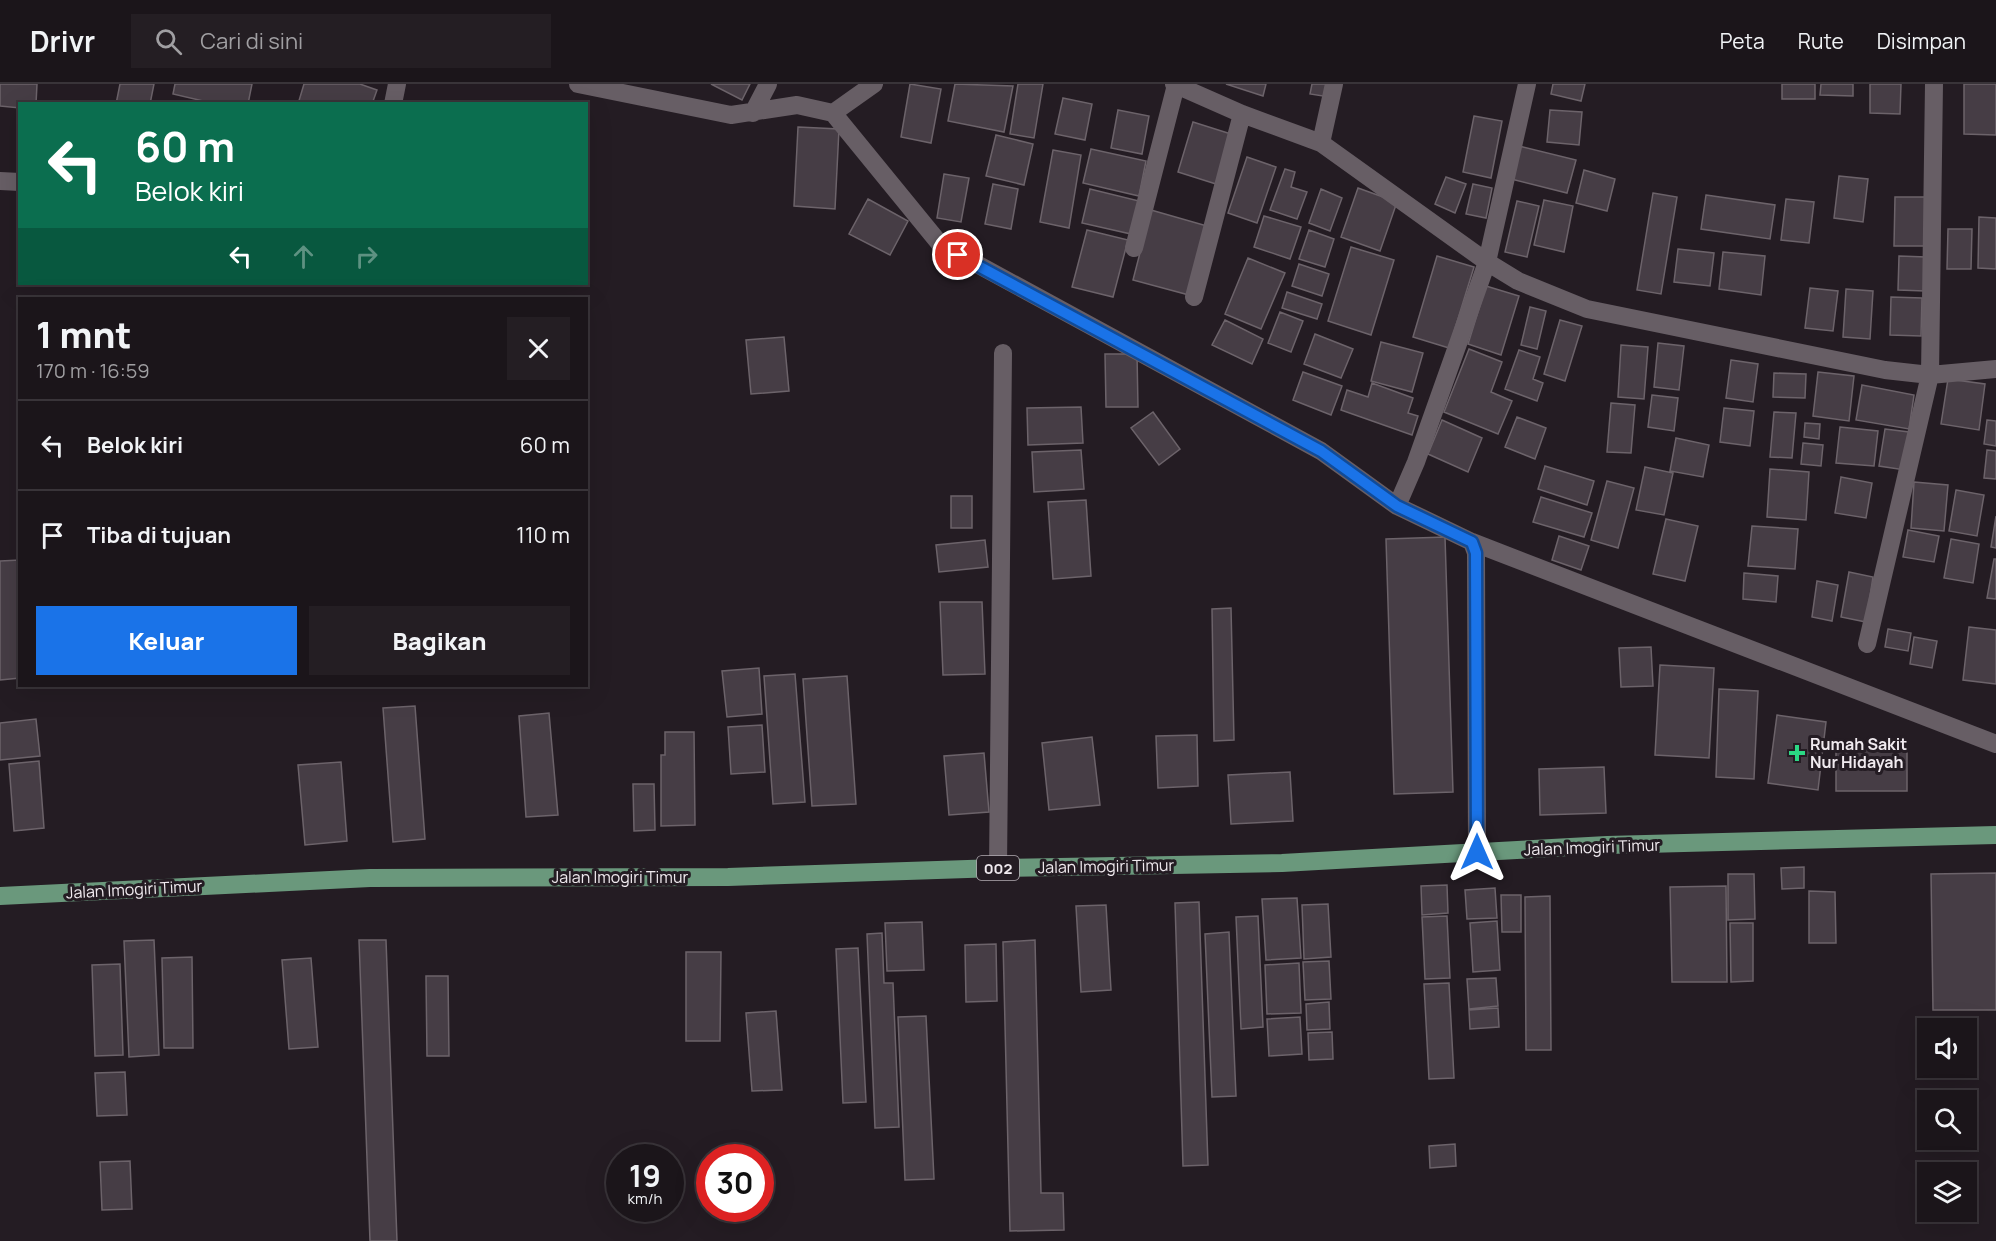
<!DOCTYPE html>
<html lang="id">
<meta charset="utf-8">
<style>
:root{--surface:#1b151a;--page:#241e23;--text:#f1f3f6;--muted:#a09fa2;--line:#393439;--accent:#1a73e8}
body{margin:0;font-family:Manrope,sans-serif;background:var(--page);color:var(--text);height:100vh;display:flex;flex-direction:column;font-size:22px;white-space:nowrap}
*{box-sizing:border-box;margin:0}
p{font-size:20px;color:var(--muted)}
.icon{flex:none;width:33px;height:33px;fill:none;stroke:currentColor;stroke-width:2;stroke-linecap:round;stroke-linejoin:round}
.map{position:relative;flex:1;overflow:hidden}
.panel{position:absolute;left:18px;top:213px;width:570px;height:390px;display:flex;flex-direction:column;background:var(--surface);border-radius:0px;box-shadow:0 6px 24px #0002,0 0 0 2px var(--line)}
.panel>*{flex:none}
.hud{position:absolute;left:18px;top:18px;width:570px;height:183px;border-radius:0px;box-shadow:0 6px 24px #0002,0 0 0 2px var(--line);background:#0b6e4f;color:#fff;overflow:hidden}
.fabs{position:absolute;left:1917px;top:934px;display:grid;gap:12px}
.fabs a{display:grid;place-items:center;width:60px;height:60px;border-radius:0px;background:var(--surface);box-shadow:0 6px 24px #0002,0 0 0 2px var(--line);font-size:30px}
.speed{position:absolute;left:606px;top:1060px;display:flex;gap:12px;font-size:30px;font-weight:700;text-align:center}
.speed>*{display:grid;place-content:center;width:78px;height:78px;border-radius:50%;background:var(--surface);box-shadow:0 6px 24px #0002,0 0 0 2px var(--line);line-height:1}
.speed small{font-size:15px;font-weight:400}
.speed .limit{border:9px solid #d22;background:#fff;color:#111}
.pin{position:absolute;display:grid;place-items:center;width:51px;height:51px;color:#fff;margin:-26px;border:3px solid #fff;border-radius:50%;box-shadow:0 2px 6px #0007}
.me{position:absolute;width:66px;margin:-33px;rotate:0deg;stroke-linejoin:round;filter:drop-shadow(0 0 4px #0008)}
.turn{display:flex;align-items:center;gap:21px;height:126px;padding:0 18px;font-size:27px}
.turn .icon{width:78px;height:78px;stroke-width:2.5}
.turn b{display:block;font-size:42px;line-height:51px}
.lanes{display:flex;align-items:center;height:57px;padding:0 18px;background:#0003;justify-content:center;gap:30px;direction:ltr}
.lanes .off{opacity:.35}
.round{display:grid;place-items:center;flex:none;width:63px;height:63px;border-radius:0px;background:var(--page)}
.headline{display:flex;align-items:center;justify-content:space-between;height:102px;padding:0 18px}
h1{font-size:36px;font-weight:800;line-height:45px}
.action{display:flex;gap:12px;margin-top:auto;padding:12px 18px}
.action a{flex:1;height:69px;border-radius:0px;background:var(--accent);color:#fff;font-size:24px;font-weight:800;line-height:69px;text-align:center}
.action a+a{background:var(--page);color:var(--text)}
ul{padding:0;list-style:none}
li{display:flex;align-items:center;gap:18px;height:90px;padding:0 18px;border-top:2px solid var(--line)}
li div{flex:1}
li b{display:block;font-size:22px}
li em{font-style:normal}
header{display:flex;align-items:center;gap:36px;box-sizing:border-box;height:84px;padding:0 30px;background:var(--surface);border-bottom:2px solid var(--line)}
header strong{font-size:28px}
nav{display:flex;gap:33px;margin-inline-start:auto;font-size:21px}
.search{width:420px;height:54px;background:var(--page);display:flex;align-items:center;gap:15px;box-sizing:border-box;padding:0 21px;border-radius:0px;color:var(--muted);font-size:22px}
.map>svg:first-child{display:block}
.building{fill:#463d45;stroke:#6c636a;stroke-width:1.5}
.lines{fill:none;stroke-linecap:round;stroke-linejoin:round}
.minor{stroke:#675e65;stroke-width:18}
.major{stroke:#6a987c;stroke-width:18}
.route-casing{stroke:#114b97;stroke-width:15}
.route{stroke:#1a73e8;stroke-width:10}
.poi-dot{fill:#2bd884;stroke:#241c23;stroke-width:2}
.labels{text-anchor:middle;dominant-baseline:central;stroke-width:6;stroke-linejoin:round;paint-order:stroke}
.shield{fill:#241c23;stroke:#b3acb2;stroke-width:1.5}
.shield-label{font-size:15px;font-weight:bold;fill:#f0eaef}
.poi-label{font-size:16px;font-weight:bold;fill:#f0eaef;stroke:#241c23;text-anchor:start}
.street-label{font-size:16px;fill:#f0eaef;stroke:#241c23}
</style>
<header>
<strong>Drivr</strong>
<div class="search"><svg class="icon" aria-label="search" viewBox="0 0 24 24"><circle cx="10" cy="10" r="6"/><path d="M15 15l6 6"/></svg>Cari di sini</div>
<nav><a>Peta</a><a>Rute</a><a>Disimpan</a></nav>
</header>
<div class="map">
<svg width="1996" height="1157" viewBox="0 0 1996 1157">
<rect width="100%" height="100%" fill="#241c23"/>
<path class="building" d="M0,0h37l-1,20h-16v4l-20,-2z
M120,0h34l-4,20h-34z
M175,0h77l-4,20h-32l-43,-10z
M304,0h56l17,6 -5,14h-74z
M711,0h39l-8,16z
M910,0l31,5 -10,54 -30,-6z
M955,0l58,2 -9,46 -56,-11z
M1018,0h25l-9,54 -24,-4z
M1226,0h40l-3,12z
M1312,0h20l-3,13 -19,-3z
M1553,0h32l-4,17 -30,-7z
M1782,0h33v15h-33z
M1821,0h32v12l-33,-1z
M1870,0h31l-1,30 -30,-1z
M1964,0h32v51l-32,-1z
M1063,14l29,6 -7,36 -30,-6z
M1118,26l31,6 -7,38 -31,-6z
M1550,26l32,2 -3,33 -32,-3z
M1474,32l28,5 -11,57 -28,-6z
M1193,38l38,12 -15,50 -38,-12z
M798,43l41,2 -4,80 -41,-3z
M996,51l37,9 -9,41 -38,-9z
M1519,62l57,14 -9,33 -56,-14z
M1091,65l55,12 -7,35 -56,-13z
M1053,66l28,5 -12,73 -29,-6z
M1247,73l29,10 -19,56 -29,-10z
M1285,85l10,3 -4,15 16,5 -10,27 -27,-9z
M1584,86l31,9 -8,32 -31,-8z
M944,90l25,4 -8,44 -24,-4z
M1839,92l29,3 -5,43 -29,-4z
M1446,93l20,7 -11,29 -20,-9z
M993,100l25,5 -7,40 -26,-5z
M1473,100l19,4 -6,30 -20,-4z
M1358,104l39,14 -17,49 -39,-14z
M1090,105l49,12 -8,33 -49,-11z
M1321,105l21,9 -12,33 -21,-8z
M1653,109l24,4 -16,97 -24,-4z
M1706,111l69,10 -5,34 -69,-10z
M1895,113h31l-1,49h-31z
M868,115l40,22 -18,34 -41,-21z
M1786,115l28,3 -5,41 -28,-3z
M1544,116l29,6 -9,46 -30,-7z
M1517,117l22,5 -12,51 -22,-5z
M1151,126l56,16 -18,69 -56,-15z
M1264,132l37,11 -11,32 -36,-12z
M1979,133l17,1v51l-18,-1z
M1948,145h24l-1,40h-24z
M1087,146l41,10 -15,57 -41,-10z
M1309,146l25,9 -9,28 -26,-8z
M1351,163l43,13 -23,75 -43,-14z
M1678,165l36,4 -4,33 -36,-4z
M1723,168l42,4 -4,39 -42,-6z
M1437,172l37,11 -25,81 -36,-11z
M1899,172l27,1 -1,34 -27,-1z
M1248,174l37,15 -24,56 -36,-15z
M1299,180l30,10 -7,22 -30,-10z
M1486,202l33,10 -18,59 -33,-11z
M1810,204l28,3 -5,40 -28,-3z
M1846,205l27,2 -3,48 -27,-2z
M1287,208l35,12 -5,15 -35,-11z
M1891,213l31,1 -1,38 -31,-1z
M1530,223l16,4 -9,38 -16,-4z
M1280,228l23,9 -12,31 -23,-9z
M1225,236l38,19 -11,25 -40,-19z
M1560,236l22,6 -17,55 -21,-7z
M1315,250l38,15 -12,29 -37,-14z
M784,253l5,54 -38,3 -5,-54z
M1381,258l42,11 -11,39 -41,-11z
M1658,259l26,3 -5,44 -25,-3z
M1621,261l27,2 -4,52 -26,-2z
M1469,265l33,13 -11,30 21,9 -14,33 -54,-22z
M1519,266l21,7 -7,22 10,4 -6,18 -32,-12z
M1105,270h32l1,53h-32z
M1731,276l27,4 -5,38 -27,-4z
M1303,288l39,14 -11,29 -38,-15z
M1818,288l36,4 -5,45 -36,-5z
M1774,289l32,1 -1,24 -32,-1z
M1948,295l37,5 -6,46 -38,-6z
M1372,299l41,15 -5,15 10,3 -6,19 -71,-25 6,-20 21,7z
M1862,301l52,10 -5,34 -53,-9z
M1652,311l26,3 -4,33 -26,-4z
M1611,319l24,2 -4,48 -24,-1z
M1081,323l2,36 -55,2 -1,-37z
M1724,324l30,3 -4,35 -30,-4z
M1153,328l27,37 -21,16 -28,-37z
M1774,328l22,1 -4,45 -22,-1z
M1517,333l29,11 -11,31 -30,-12z
M1442,336l40,18 -14,34 -40,-18z
M1987,336l9,1v25l-12,-2z
M1805,339l15,1 -1,15 -15,-2z
M1840,343l38,4 -4,35 -38,-3z
M1885,345l24,3 -4,38 -26,-4z
M1676,354l33,7 -6,32 -33,-6z
M1803,359l20,2 -2,21 -20,-2z
M1081,366l3,39 -50,3 -2,-40z
M1987,366l9,1v28l-12,-1z
M1545,382l49,15 -7,24 -49,-16z
M1645,383l28,6 -9,42 -28,-5z
M1770,385l39,3 -3,48 -39,-3z
M1841,393l31,6 -6,35 -31,-5z
M1607,397l27,7 -16,60 -27,-8z
M1914,398l34,3 -4,46 -33,-3z
M1956,406l28,5 -7,41 -28,-5z
M951,412h21v32h-21z
M1541,413l51,16 -8,24 -51,-15z
M1086,416l5,76 -38,3 -5,-77z
M1996,432v32l-5,-1z
M1666,435l32,7 -13,55 -32,-7z
M1752,442l46,3 -3,40 -47,-3z
M1908,446l31,6 -5,26 -31,-5z
M1559,452l30,10 -8,24 -29,-10z
M1445,453l8,255 -59,2 -8,-255z
M1951,455l28,5 -6,39 -29,-5z
M985,456l3,27 -49,5 -3,-27z
M1994,475h2v40l-9,-1z
M20,476v118l-20,2v-119z
M1849,488l24,5 -7,45 -25,-5z
M1744,489l34,3 -2,26 -33,-3z
M1817,497l21,4 -6,36 -20,-4z
M940,518h42l3,72 -42,1z
M1231,524l3,132 -20,1 -2,-132z
M1969,543l27,3v54l-33,-4z
M1888,545l23,4 -3,18 -23,-4z
M1914,553l23,4 -5,27 -22,-4z
M1651,563l2,39 -32,1 -2,-39z
M1660,581l54,3 -5,90 -54,-3z
M759,584l3,46 -35,3 -5,-46z
M795,590l10,128 -32,2 -9,-128z
M847,592l9,128 -44,2 -9,-127z
M1719,605l39,2 -4,88 -38,-2z
M415,622l10,133 -32,3 -10,-134z
M549,629l9,102 -32,2 -7,-101z
M1777,631l49,7 -8,68 -50,-7z
M36,635l4,37 -40,4v-37z
M762,641l3,47 -34,2 -3,-47z
M665,648h29l1,93 -34,1v-71h4z
M1197,651l1,51 -40,2 -2,-52z
M1092,653l8,68 -51,5 -7,-67z
M1836,664l71,1v42h-71z
M984,669l5,59 -40,3 -5,-59z
M39,677l5,67 -30,3 -5,-67z
M341,678l6,79 -42,4 -7,-80z
M1604,683l2,46 -66,2 -1,-46z
M1290,688l3,49 -62,3 -3,-49z
M633,700h21l1,46 -21,1z
M1804,783v21l-22,1 -1,-21z
M1996,789v137h-63l-2,-136z
M1728,790h26l1,45 -27,1z
M1447,801l1,28 -26,2 -1,-29z
M1726,802l1,96h-55l-2,-95z
M1495,804l2,30 -30,1 -2,-29z
M1809,807l26,1 1,51h-27z
M1501,811h20v37h-19z
M1550,812l1,154h-25l-1,-153z
M1297,814l4,60 -35,2 -4,-61z
M1199,818l9,263 -25,1 -8,-263z
M1328,820l3,53 -27,2 -2,-54z
M1106,821l5,85 -30,2 -5,-86z
M1258,832l5,111 -22,2 -5,-112z
M1447,832l3,62 -25,1 -3,-62z
M1497,837l3,49 -27,2 -3,-49z
M922,838l2,48 -37,1 -2,-48z
M1730,839h23v58l-22,1z
M1229,848l7,164 -24,1 -7,-163z
M882,849l2,50h9l6,144 -24,1 -8,-194z
M154,856l5,115 -30,2 -5,-116z
M359,856h27l11,301h-27z
M1035,856l6,253h22l1,37 -54,1 -7,-289z
M996,860l1,57 -31,1 -1,-57z
M858,864l8,154 -23,1 -7,-154z
M686,868h35l-1,89h-34z
M192,873l1,91h-29l-2,-90z
M311,874l7,89 -29,2 -7,-89z
M1329,877l2,38 -26,1 -2,-38z
M1299,879l2,50 -34,1 -2,-49z
M120,880l3,91 -28,1 -3,-91z
M426,892h22l1,80h-22z
M1496,894l2,28 -29,3 -2,-30z
M1449,899l5,95 -25,1 -5,-95z
M1329,918l1,27 -23,1 -1,-26z
M1498,924l1,19 -29,2 -1,-19z
M776,927l6,79 -30,1 -6,-78z
M926,932l8,163 -29,1 -7,-163z
M1300,933l2,37 -33,2 -2,-37z
M1332,948l1,27 -24,1 -1,-27z
M125,988l2,43 -30,1 -2,-43z
M1455,1060l1,22 -26,2 -1,-22z
M130,1077l2,48 -30,1 -2,-48z"/>
<g class="lines">
<path class="minor" d="M578,0l153,31 66,-10 36,8 41,-29
M1174,0l68,30 79,29 166,119 31,19 69,28 298,61 45,5 66,-6
M393,20l4,-20
M753,29l15,-29
M833,29l107,131 381,207 76,55 75,36 524,202
M1321,59l13,-59
M0,97l20,1
M1134,164l42,-163
M1194,213l48,-183
M1397,422l19,-44 71,-200 40,-178
M1472,458l4,11 1,299
M1867,560l63,-269 4,-291
M998,784l5,-515"/>
<path class="major" d="M0,812l370,-18 358,-1 270,-9 284,-5 325,-18 389,-10"/>
</g>
<g class="lines">
<g class="route-casing">
<path id="route" d="M958,171l363,196 76,55 75,36 4,11 1,299"/>
</g>
<use href="#route" class="route"/>
</g>
<path class="poi-dot" d="M1794 660h6v6h6v6h-6v6h-6v-6h-6v-6h6z"/>
<g class="labels">
<rect class="shield" x="977" y="772" width="42" height="24" rx="4.5"/>
<g class="shield-label">
<text x="998" y="784">002</text>
</g>
<g class="poi-label">
<text x="1810" y="660">Rumah Sakit<tspan x="1810" dy="18">Nur Hidayah</tspan></text>
</g>
<g class="street-label">
<text transform="translate(1592 763) rotate(-2)">Jalan Imogiri Timur</text>
<text transform="translate(1106 782) rotate(-1)">Jalan Imogiri Timur</text>
<text x="620" y="793">Jalan Imogiri Timur</text>
<text transform="translate(134 805) rotate(-3)">Jalan Imogiri Timur</text>
</g>
</g>
</svg>
<div class="fabs">
<a><svg class="icon" aria-label="sound" viewBox="0 0 24 24"><path d="M4 9h4l5-4v14l-5-4H4zM17 9q2 3 0 6"/></svg></a>
<a><svg class="icon" aria-label="search" viewBox="0 0 24 24"><circle cx="10" cy="10" r="6"/><path d="M15 15l6 6"/></svg></a>
<a><svg class="icon" aria-label="layers" viewBox="0 0 24 24"><path d="M12 4l9 5-9 5-9-5zM3 14l9 5 9-5"/></svg></a>
</div>
<div class="speed"><div>19<small>km/h</small></div><div class="limit">30</div></div>
<div class="pin" style="left:958px;top:171px;background:#d93025"><svg class="icon" aria-label="arrive" viewBox="0 0 24 24"><path d="M6 21V4h12l-3 4 3 4H6"/></svg></div>
<svg class="me" style="left:1477px;top:768px" viewBox="-20 -20 40 40"><path d="M0-17L14 15 0 8-14 15z" fill="#1a73e8" stroke="#fff" stroke-width="4"/></svg>
<div class="hud">
<div class="turn"><svg class="icon" aria-label="left" viewBox="0 0 24 24"><path d="M17 20v-9H6M10 6l-5 5 5 5"/></svg><div><b>60 m</b>Belok kiri</div></div>
<div class="lanes"><svg class="icon" aria-label="left" viewBox="0 0 24 24"><path d="M17 20v-9H6M10 6l-5 5 5 5"/></svg><svg class="icon off" aria-label="ahead" viewBox="0 0 24 24"><path d="M12 20V5M6 11l6-6 6 6"/></svg><svg class="icon off" aria-label="right" viewBox="0 0 24 24"><path d="M7 20v-9h11M14 6l5 5-5 5"/></svg></div>
</div>
<section class="panel">
<div class="headline"><div><h1>1 mnt</h1><p>170 m · 16:59</p></div><a class="round"><svg class="icon" aria-label="close" viewBox="0 0 24 24"><path d="M6 6l12 12M18 6L6 18"/></svg></a></div>
<ul>
<li><svg class="icon" aria-label="left" viewBox="0 0 24 24"><path d="M17 20v-9H6M10 6l-5 5 5 5"/></svg><div><b>Belok kiri</b></div><em>60 m</em></li>
<li><svg class="icon" aria-label="arrive" viewBox="0 0 24 24"><path d="M6 21V4h12l-3 4 3 4H6"/></svg><div><b>Tiba di tujuan</b></div><em>110 m</em></li>
</ul>
<div class="action"><a>Keluar</a><a>Bagikan</a></div>
</section>
</div>
